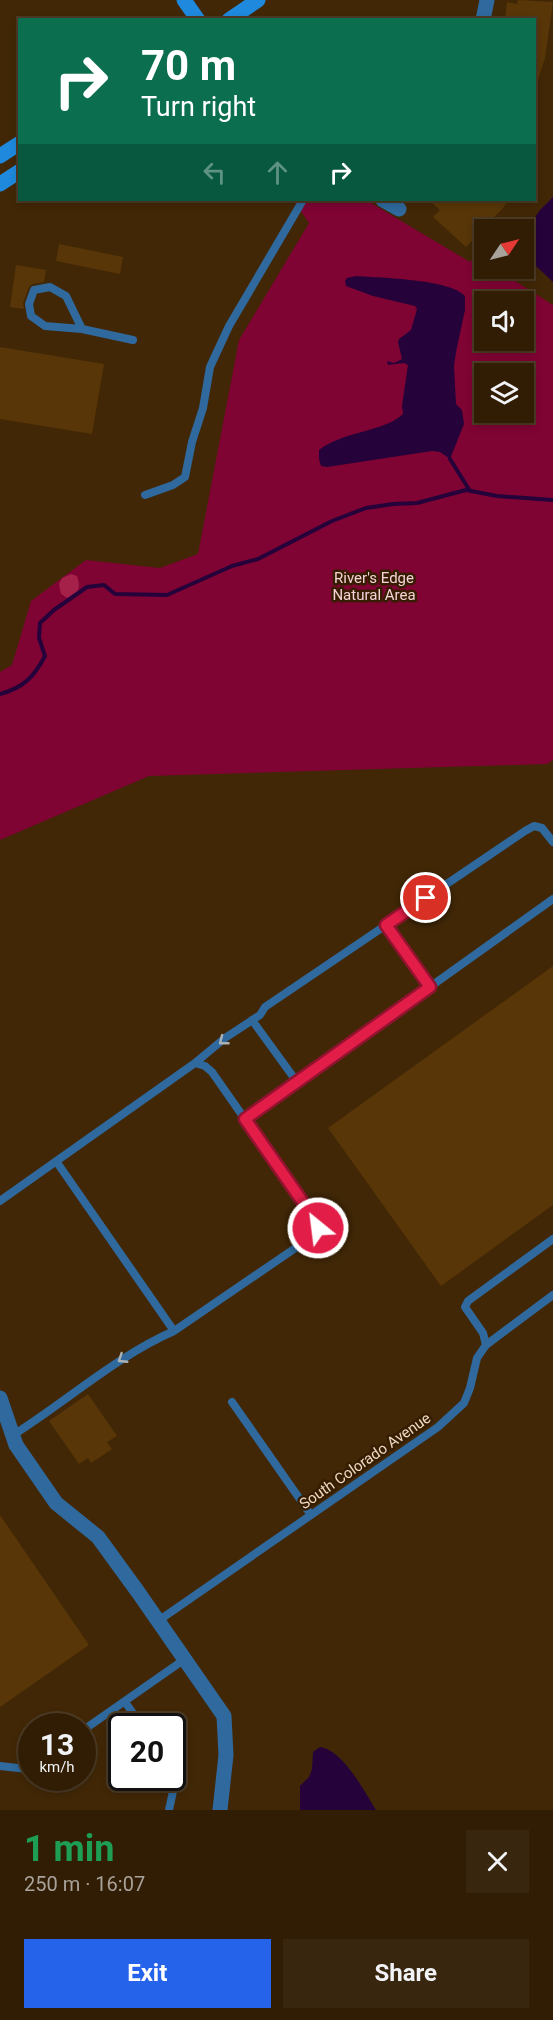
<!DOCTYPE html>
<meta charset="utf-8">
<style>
:root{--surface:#311d04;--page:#39260e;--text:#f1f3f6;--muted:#a8a29a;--line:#4c3b26;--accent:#2563eb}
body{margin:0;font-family:Roboto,sans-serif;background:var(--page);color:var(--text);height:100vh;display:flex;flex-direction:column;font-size:22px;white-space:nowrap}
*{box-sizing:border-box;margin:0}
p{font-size:20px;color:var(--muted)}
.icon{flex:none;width:33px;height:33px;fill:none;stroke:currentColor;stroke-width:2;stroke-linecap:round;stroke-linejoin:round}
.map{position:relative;height:1810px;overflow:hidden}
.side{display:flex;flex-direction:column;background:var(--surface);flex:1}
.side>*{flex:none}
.banner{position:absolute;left:18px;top:18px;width:518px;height:183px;border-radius:0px;box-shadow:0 3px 9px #0003,0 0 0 2px var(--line);background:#0b6e4f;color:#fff;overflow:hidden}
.needle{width:39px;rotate:55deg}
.fabs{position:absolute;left:474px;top:219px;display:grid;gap:12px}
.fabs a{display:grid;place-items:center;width:60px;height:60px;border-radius:0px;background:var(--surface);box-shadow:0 3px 9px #0003,0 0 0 2px var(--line);font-size:30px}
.speed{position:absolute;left:18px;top:1713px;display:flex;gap:12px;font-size:30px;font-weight:700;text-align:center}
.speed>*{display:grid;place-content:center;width:78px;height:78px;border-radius:50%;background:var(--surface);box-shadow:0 3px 9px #0003,0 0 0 2px var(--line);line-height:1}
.speed small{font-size:15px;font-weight:400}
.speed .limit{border:3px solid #111;border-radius:9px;background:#fff;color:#111}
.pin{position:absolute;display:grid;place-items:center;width:51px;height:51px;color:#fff;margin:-26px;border:3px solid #fff;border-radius:50%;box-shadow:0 2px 6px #0007}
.me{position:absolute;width:66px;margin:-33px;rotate:331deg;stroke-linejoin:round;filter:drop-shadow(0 0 4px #0008)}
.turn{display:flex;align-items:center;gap:21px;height:126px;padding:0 24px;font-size:27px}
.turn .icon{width:78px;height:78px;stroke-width:2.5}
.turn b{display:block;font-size:42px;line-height:51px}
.lanes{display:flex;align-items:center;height:57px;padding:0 24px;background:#0003;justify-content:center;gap:30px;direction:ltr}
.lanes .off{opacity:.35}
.round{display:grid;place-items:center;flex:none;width:63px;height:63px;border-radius:0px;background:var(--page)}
.overview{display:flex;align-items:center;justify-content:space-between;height:102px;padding:0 24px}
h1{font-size:36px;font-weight:700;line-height:45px;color:#1e9e55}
.button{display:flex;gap:12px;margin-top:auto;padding:12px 24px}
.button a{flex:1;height:69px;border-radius:0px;background:var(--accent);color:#fff;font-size:24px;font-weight:700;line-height:69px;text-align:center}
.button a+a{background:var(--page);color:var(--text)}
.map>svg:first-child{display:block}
.green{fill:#7f0433;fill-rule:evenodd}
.forest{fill:#a6214a}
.water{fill:#25023a}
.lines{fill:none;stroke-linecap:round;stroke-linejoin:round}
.stream{stroke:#25023a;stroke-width:4}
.building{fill:#583608}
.lane{stroke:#2f699d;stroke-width:8}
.street{stroke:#2f699d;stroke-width:15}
.secondary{stroke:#1f89dd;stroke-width:15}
.oneway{stroke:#abb2b6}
.route-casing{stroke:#92132f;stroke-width:15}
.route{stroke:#e11d48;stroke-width:10}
.labels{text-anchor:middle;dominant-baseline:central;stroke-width:5;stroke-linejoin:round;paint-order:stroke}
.park-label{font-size:15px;fill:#f5d2d7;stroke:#361d00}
.street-label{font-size:15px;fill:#eed9c4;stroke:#361d00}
</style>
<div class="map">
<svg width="553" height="1810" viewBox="0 0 553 1810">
<rect width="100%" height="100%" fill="#412706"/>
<path class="green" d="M293,200h73l104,62 5,-6 9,6v6l12,1 57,36v455l-6,4 -398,12 -149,64v-168l12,-7 19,-64 55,-41 74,8 38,-14 41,-214 70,-117zM484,302h40v38h-40zM484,374h40v38h-40z"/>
<path class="forest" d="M71,574l6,2c4,11 2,17 -8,23l-8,-5 -2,-10 3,-6z"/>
<path class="water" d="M553,197v85l-29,-27v-22l16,-23z
M356,276c25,2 94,3 109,20v14l-9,42 -2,14 2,38 6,6 2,14 -14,35 -10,-7 -8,-1 -105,16 -6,-1 -2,-7v-9c24,-19 65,-18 84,-36l-1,-8 6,-41 -4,-2 -16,2 -1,-4 7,2 8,-4 -4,-17 1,-3 12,-9 6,-21 -2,-3 -42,-10 -27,-10 -1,-5 2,-3z
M320,1747c23,3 44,44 56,63h-76v-24l9,-9 3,-8 1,-17z"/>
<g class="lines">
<path class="stream" d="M450,459l20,32
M0,694c23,-6 34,-17 45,-38l-6,-18 1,-15 14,-13 33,-23 17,-2 11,9 52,1 65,-29 26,-7 74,-38 34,-13 27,-4 24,-1 49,-13 31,6 56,4"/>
</g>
<path class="building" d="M518,0l35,2 -8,56 -9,28h-2v-66h-29l2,-18 10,2z
M429,200h79l-5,8 -37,39 -33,-30 7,-7z
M59,244l64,13 -3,17 -64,-13z
M16,265l30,5 -2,12 -12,2 -3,3 -6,16 1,6 -14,-2z
M0,347l104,17 -12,70 -92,-15z
M553,966v239l-112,81 -113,-158z
M88,1394l29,42 -10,6 5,7 -21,14 -3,-5 -9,6 -30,-43z
M0,1515l89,130 -89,62z"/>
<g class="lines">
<path class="lane" d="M82,329l-37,-3 -14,-10 -2,-12 5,-14 16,-3 16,9 16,33 51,11
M145,495l28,-10 12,-8 7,-35 11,-34 7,-41 19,-41 74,-126
M386,925l44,62
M252,1020l45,62
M195,1063l30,-25 35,-23 5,-8 260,-176 9,-5 8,2 11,14
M245,1119l308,-220
M56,1161l118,170
M0,1201l195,-138 10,3 7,6 104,149 2,7 -5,8 -139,95c-59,26 -107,70 -161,104
M486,1345l-3,-12 -18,-26 3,-6 85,-62
M232,1402l79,113
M158,1621l280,-194 26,-24 6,-15 7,-30 9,-13 67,-50
M125,1702l17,24
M82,1731l103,-72
M0,1766l27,3 5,-3
M169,1810l7,-33 -4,-6"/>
<path class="street" d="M483,20l4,-20
M383,200l16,9
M0,1398l16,47 40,58 42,34 40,55 86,124 2,39 -6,55"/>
<path class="secondary" d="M184,0l14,20
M229,20l29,-20
M0,156l20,-13
M0,184l20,-13"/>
</g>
<defs><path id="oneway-chevron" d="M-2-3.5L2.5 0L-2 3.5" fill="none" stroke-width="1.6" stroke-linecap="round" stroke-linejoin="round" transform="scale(1.5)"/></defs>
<g class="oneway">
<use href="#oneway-chevron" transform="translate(223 1041) rotate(142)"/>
<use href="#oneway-chevron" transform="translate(122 1359) rotate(147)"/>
</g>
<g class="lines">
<g class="route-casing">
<path id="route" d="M318,1228l-2,-7 -71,-102 185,-132 -44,-62 40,-27"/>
</g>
<use href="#route" class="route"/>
</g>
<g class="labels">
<g class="park-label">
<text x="374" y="578">River's Edge<tspan x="374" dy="17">Natural Area</tspan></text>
</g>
<g class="street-label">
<text transform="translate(365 1461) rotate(-35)">South Colorado Avenue</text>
</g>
</g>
</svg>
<div class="fabs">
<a><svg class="needle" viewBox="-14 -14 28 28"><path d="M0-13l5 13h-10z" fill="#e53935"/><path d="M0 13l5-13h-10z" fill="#a8a29a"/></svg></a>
<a><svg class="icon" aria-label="sound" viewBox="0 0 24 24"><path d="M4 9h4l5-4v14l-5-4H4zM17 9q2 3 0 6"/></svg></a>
<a><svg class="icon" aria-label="layers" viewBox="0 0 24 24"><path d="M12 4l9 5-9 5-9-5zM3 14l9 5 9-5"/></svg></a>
</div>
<div class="speed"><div>13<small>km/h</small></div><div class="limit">20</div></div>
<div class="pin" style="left:426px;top:898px;background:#d93025"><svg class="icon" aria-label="arrive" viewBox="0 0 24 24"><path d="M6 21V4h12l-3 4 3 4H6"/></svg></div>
<svg class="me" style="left:318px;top:1228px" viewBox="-20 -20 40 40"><circle r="17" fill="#e11d48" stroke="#fff" stroke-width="3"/><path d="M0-11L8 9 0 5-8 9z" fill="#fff"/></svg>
<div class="banner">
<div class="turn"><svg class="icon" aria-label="right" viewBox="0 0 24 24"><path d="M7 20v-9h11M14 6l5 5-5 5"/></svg><div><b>70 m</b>Turn right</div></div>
<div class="lanes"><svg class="icon off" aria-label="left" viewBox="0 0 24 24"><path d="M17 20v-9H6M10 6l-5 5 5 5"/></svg><svg class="icon off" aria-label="ahead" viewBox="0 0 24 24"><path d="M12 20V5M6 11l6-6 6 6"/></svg><svg class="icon" aria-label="right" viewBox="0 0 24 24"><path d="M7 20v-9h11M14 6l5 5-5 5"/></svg></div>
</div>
</div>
<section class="side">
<div class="overview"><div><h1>1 min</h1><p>250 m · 16:07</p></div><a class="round"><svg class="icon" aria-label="close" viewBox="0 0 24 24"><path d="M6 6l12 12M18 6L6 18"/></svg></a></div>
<div class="button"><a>Exit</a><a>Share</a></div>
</section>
